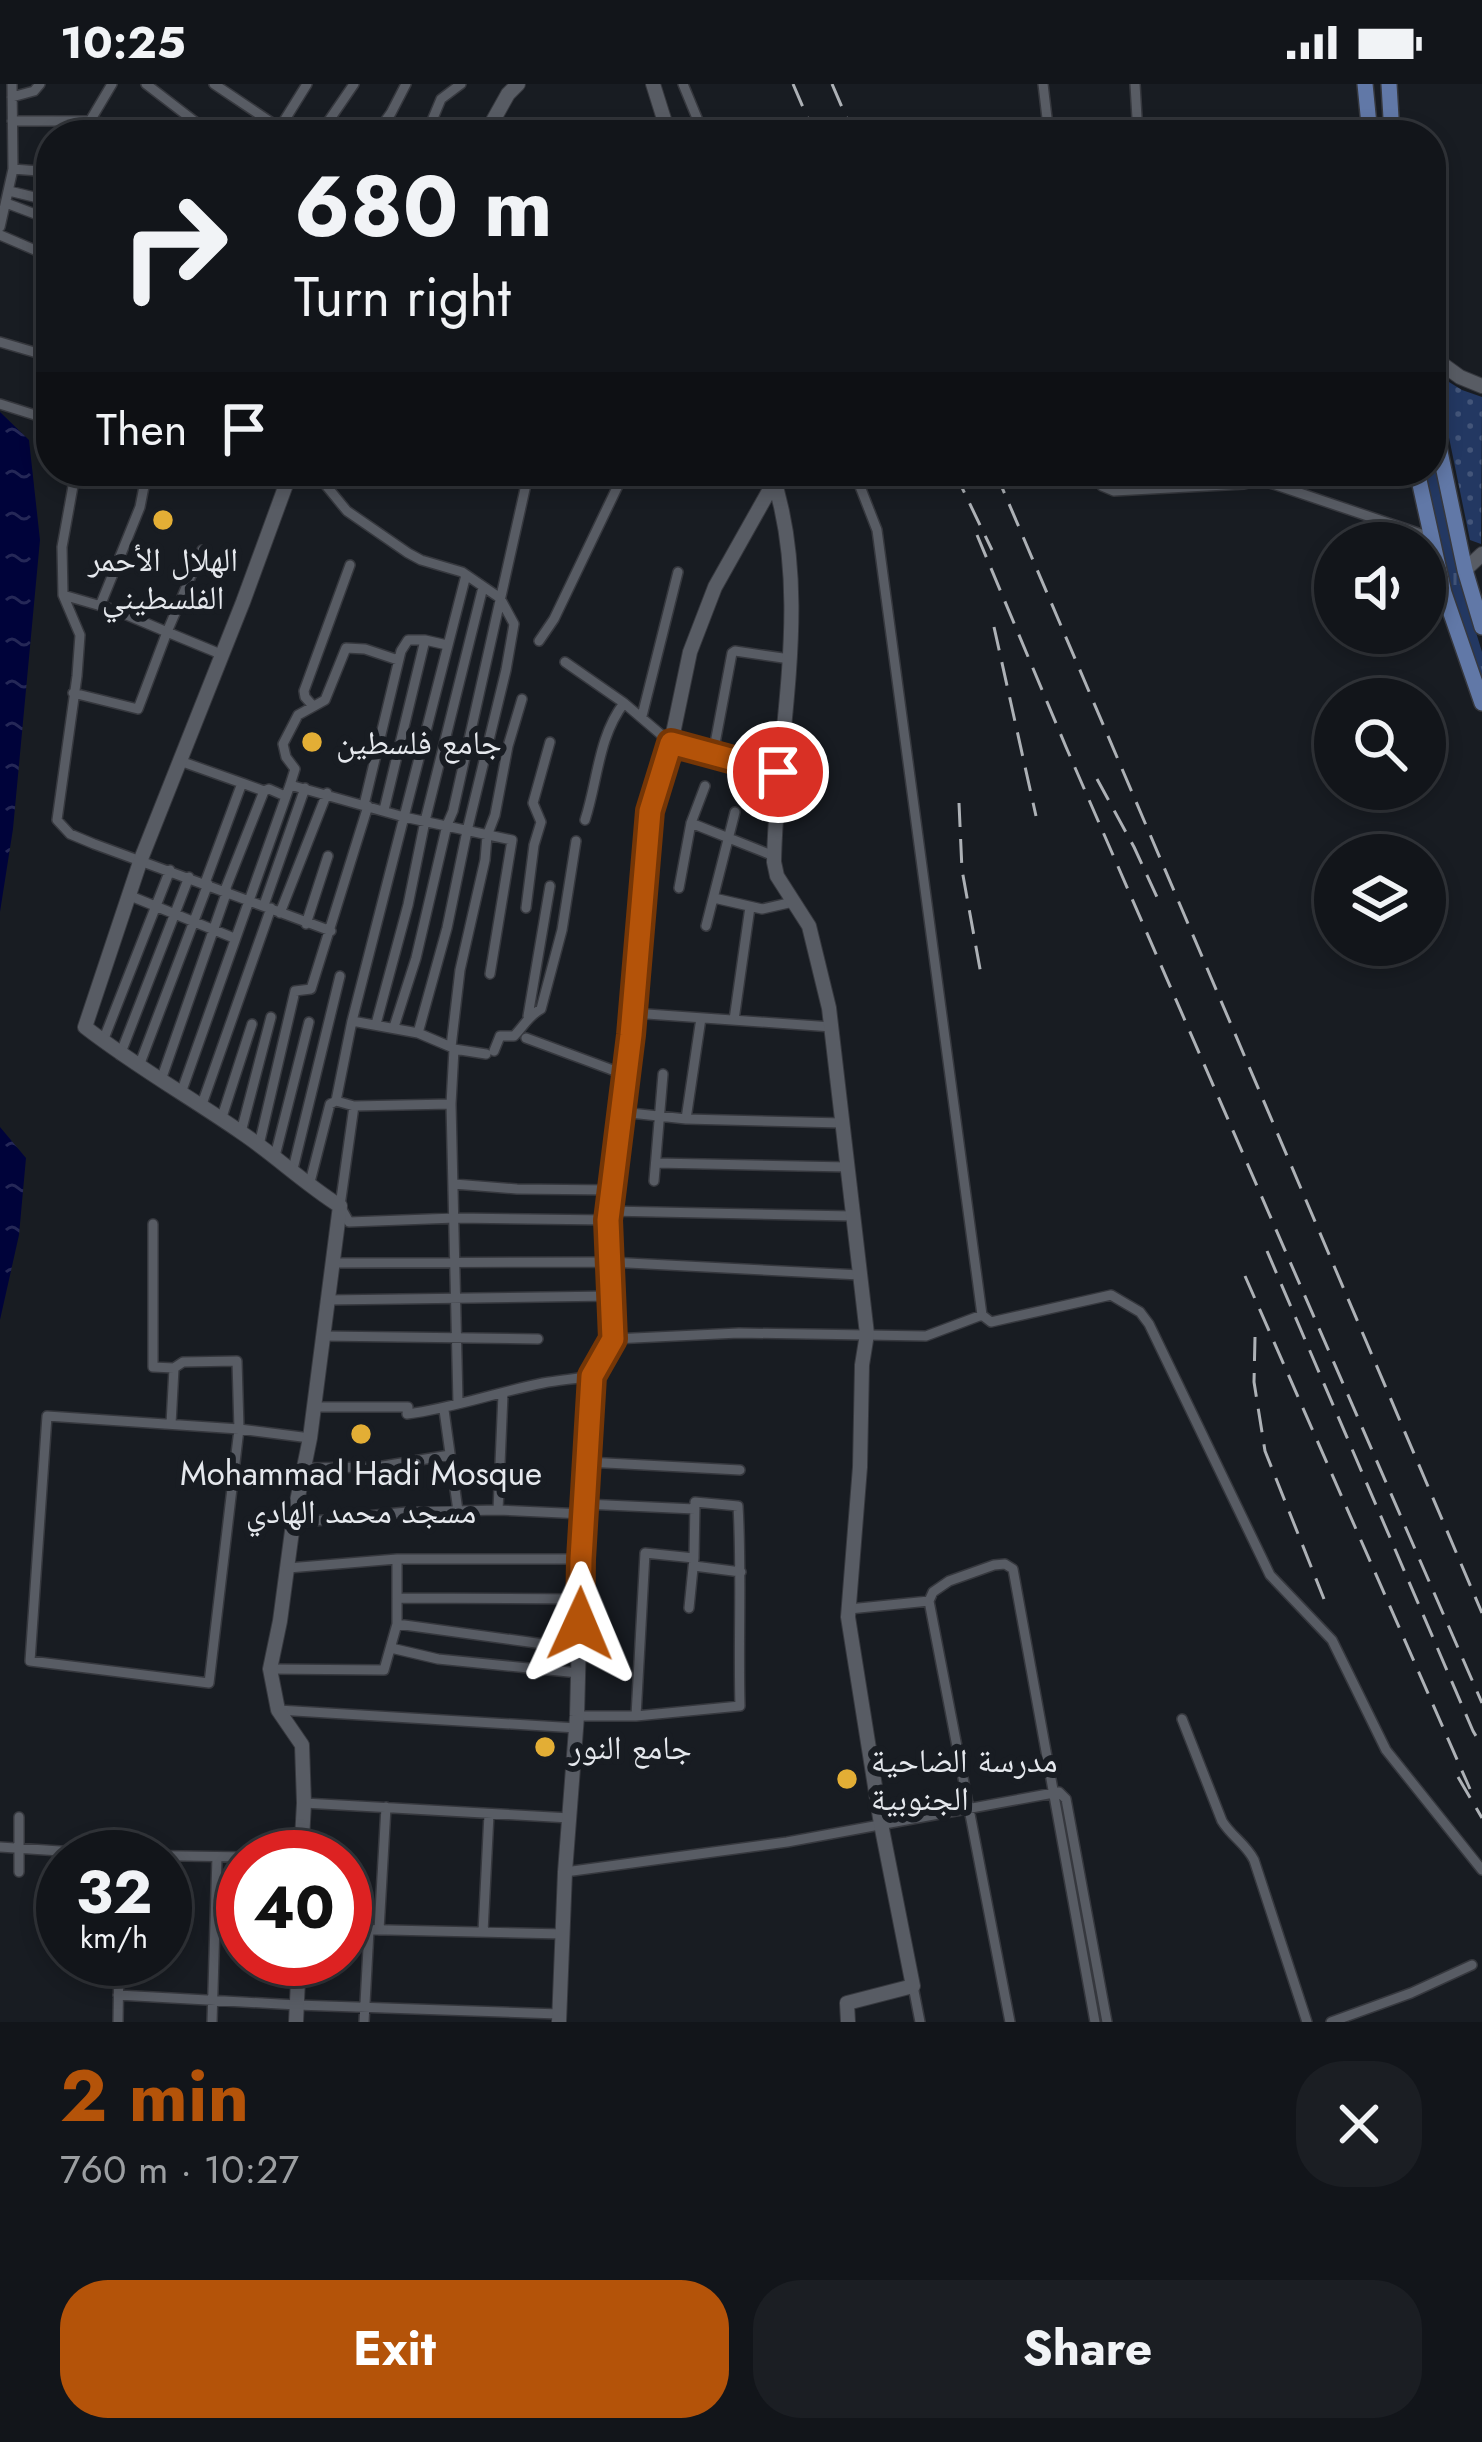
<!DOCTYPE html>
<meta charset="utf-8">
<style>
:root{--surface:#12151a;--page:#1b1e23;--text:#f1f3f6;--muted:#9c9fa2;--line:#313439;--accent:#b45309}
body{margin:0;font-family:Jost,"Noto Naskh Arabic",sans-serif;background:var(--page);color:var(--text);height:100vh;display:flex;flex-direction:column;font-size:45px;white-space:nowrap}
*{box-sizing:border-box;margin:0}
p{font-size:39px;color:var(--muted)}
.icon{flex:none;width:66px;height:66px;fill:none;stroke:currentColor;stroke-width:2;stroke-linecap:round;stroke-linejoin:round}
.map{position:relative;height:1938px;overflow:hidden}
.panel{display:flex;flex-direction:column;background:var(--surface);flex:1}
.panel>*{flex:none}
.hud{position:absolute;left:36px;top:36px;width:1410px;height:366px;border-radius:48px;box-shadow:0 6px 18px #0003,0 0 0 3px var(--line);background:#12151a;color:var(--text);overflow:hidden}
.buttons{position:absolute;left:1314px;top:438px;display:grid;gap:24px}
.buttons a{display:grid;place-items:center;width:132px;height:132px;border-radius:50%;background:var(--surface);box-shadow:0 6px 18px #0003,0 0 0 3px var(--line);font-size:60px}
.speed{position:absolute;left:36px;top:1746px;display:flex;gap:24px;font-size:60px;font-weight:700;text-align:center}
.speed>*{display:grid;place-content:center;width:156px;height:156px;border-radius:50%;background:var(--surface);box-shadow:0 6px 18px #0003,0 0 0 3px var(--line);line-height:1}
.speed small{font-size:30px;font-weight:400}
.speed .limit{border:18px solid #d22;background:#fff;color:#111}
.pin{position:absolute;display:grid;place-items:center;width:102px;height:102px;color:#fff;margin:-51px;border:6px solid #fff;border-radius:50%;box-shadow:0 3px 12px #0007}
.me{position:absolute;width:132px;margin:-66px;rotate:1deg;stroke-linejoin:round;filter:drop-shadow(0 0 9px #0008)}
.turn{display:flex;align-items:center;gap:42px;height:252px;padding:0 60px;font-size:54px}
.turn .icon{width:156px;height:156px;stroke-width:2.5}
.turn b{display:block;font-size:84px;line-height:102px}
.then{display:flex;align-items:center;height:114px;padding:0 60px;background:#0003;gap:24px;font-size:45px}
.round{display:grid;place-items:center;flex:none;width:126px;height:126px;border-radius:48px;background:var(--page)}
.headline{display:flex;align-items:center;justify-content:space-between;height:204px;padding:0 60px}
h1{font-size:72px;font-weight:700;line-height:90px;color:var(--accent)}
.action{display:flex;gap:24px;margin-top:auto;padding:24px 60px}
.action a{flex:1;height:138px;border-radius:48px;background:var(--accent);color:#fff;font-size:48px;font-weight:700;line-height:138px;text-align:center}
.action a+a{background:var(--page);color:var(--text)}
.status{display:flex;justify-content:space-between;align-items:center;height:84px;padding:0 60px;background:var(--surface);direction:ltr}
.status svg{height:33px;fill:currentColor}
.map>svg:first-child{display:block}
.grass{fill:url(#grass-tufts)}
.garden{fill:url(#garden-dots)}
.water{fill:url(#water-ripples)}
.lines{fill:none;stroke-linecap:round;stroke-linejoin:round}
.street-casing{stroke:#36383e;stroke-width:12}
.secondary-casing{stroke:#36383e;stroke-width:16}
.primary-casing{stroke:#36383e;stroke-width:18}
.street{stroke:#585c64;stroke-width:9}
.secondary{stroke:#585c64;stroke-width:14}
.primary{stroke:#6178a7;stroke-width:15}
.rail{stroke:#adb1b6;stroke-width:3;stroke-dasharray:24 12;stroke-linecap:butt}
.route-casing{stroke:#753606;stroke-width:30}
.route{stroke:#b45309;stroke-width:21}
.poi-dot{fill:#e3ae35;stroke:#181c22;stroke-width:4.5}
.labels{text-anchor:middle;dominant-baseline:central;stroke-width:12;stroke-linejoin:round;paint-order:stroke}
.poi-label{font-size:33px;fill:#e5e8ed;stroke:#181c22;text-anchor:start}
</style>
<div class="status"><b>10:25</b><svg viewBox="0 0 49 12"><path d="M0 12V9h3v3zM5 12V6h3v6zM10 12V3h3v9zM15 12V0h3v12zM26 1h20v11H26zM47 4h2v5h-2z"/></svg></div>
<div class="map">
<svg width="1482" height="1938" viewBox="0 0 1482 1938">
<defs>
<pattern id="grass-tufts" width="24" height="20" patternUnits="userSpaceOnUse" patternTransform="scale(3)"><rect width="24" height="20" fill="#233862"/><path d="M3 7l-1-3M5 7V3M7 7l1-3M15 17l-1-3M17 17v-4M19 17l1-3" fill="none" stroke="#435579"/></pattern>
<pattern id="garden-dots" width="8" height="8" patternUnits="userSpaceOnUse" patternTransform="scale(3)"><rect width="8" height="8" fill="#233862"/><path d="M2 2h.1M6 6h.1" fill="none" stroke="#435579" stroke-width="1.8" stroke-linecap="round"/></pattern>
<pattern id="water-ripples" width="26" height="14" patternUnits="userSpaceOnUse" patternTransform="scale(3)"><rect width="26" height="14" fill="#00033a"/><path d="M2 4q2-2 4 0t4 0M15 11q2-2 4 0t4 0" fill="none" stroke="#252857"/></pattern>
</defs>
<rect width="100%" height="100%" fill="#181c22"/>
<path class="grass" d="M1431,363l29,133 22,72v31l-32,-92 -26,-120h7z"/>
<path class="garden" d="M1436,290l26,16 20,7 -1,147 -11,-4z"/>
<path class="water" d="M0,328l29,28 11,100 -27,289 -13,83z
M0,1043l26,31 -7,77 -19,85z"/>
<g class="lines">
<g class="street-casing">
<path id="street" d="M146,0l56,43 1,8
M214,0l76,51
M683,0l21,51
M1043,0l6,51
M1135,0l3,51
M12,13l22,-6 6,-7
M12,37h78l18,3 2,11
M90,37l22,-37
M279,45l28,-45
M319,51l35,-51
M375,51l16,-22 15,-29
M426,51l15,-36 20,-15
M13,85l38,3
M9,107l42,10
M6,119l45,17
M0,143l13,-58 -1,-85
M0,151l51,22
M0,258l51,15
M0,320l51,16
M79,387l-6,15 -11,61 1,48 17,40 -3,41 -20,144 13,14 24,10 237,87
M325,387l-1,12 23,28 61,42 13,7 41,12 38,26 14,26 -8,46 -39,161 -20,97 -29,105
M854,387l23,59 105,785
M1095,387l7,15 12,5 130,-7 59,-13
M1270,399l160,54
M466,491l-62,242 108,23 -22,134
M63,511l52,15 52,22 35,-82
M100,522l40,-99 7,-36
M539,557l15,-22 71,-148
M565,578l59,41 47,40 107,29
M73,609l65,16 29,-77 56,23
M313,622l-8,-9 -1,-6 46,-126
M642,632l36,-144
M713,670l19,-101 3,-2 55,8
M180,677l62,22
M290,701l114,32 -52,204
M364,721l37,-154 7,-11h17l22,5
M384,726l41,-170
M585,736c13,-40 13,-83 39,-117
M691,739l83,33
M205,799l37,-100 22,8
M679,804l12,-65 14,-37
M225,806l39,-99 5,-2 16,7
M128,811l106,43
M714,814l48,11 31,-7
M264,821l41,-117
M526,824l8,-63 7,-23 -8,-19 17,-61
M280,829l47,-120
M306,840l22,-68
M706,842l29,-114
M633,929l199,14
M528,932l22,-130
M734,936l16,-113
M376,940l32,-119 17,-84 58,-234
M394,943l22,-69 31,-133 6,-14 76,-340
M526,954l100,37
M103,957l67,-171
M451,963l3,2 -3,55 7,299
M454,965l32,5
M494,967l6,-15h14c10,-10 14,-20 27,-27l21,-79 14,-89
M120,971l69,-178
M139,982l69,-182
M161,996l66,-189
M181,1009l109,-308 5,-16 -9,-12 -3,-13 15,-29 27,-15 21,-52 19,1 33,11
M451,1020l-97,2 -18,-5 16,-80 66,12 33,14 9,-77 25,-110 2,-24 8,-21 13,-69 14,-47
M354,1022l-14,100 9,16 106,-4 153,2
M201,1023l70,-199
M621,1028l65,7 156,4
M686,1035l15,-101
M221,1036l31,-96
M241,1048l30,-115
M259,1061l36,-154 16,-2 57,-183
M275,1072l34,-134
M656,1079l192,4
M292,1089l48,-197
M654,1097l9,-107
M454,1100l63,5 95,1
M309,1102l21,-82 6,-3
M609,1127l244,5
M153,1140v143l21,1
M332,1179l277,-1 251,13
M327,1216l284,-4
M323,1252l215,3
M613,1255l126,-6 187,3 56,-21 9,7 120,-27 29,17 9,12 121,251 62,65 54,110 96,120
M313,1323h95l-1,7c47,-6 90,-22 136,-31 16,-3 32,-4 49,-7
M444,1326l14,101
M171,1340l3,-56 9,-6 54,-1 2,68 -30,254 -179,-22 17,-245 192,13 71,9
M587,1378l153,8
M303,1384l74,-1 73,-12
M584,1420l111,5
M498,1426l5,-116
M293,1439l114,-11 91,-2 86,4
M694,1482l47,6
M288,1484l109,-9h184
M397,1514l183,1
M929,1517l81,421
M849,1525l80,-8 4,-9 16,-11 45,-16 11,-1 8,5 82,453
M397,1540l183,25
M391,1564l47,11 141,14
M270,1585l114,1 13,-46v-65
M278,1626l299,18
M577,1632h59l104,-10c-2,-67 2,-133 -2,-200l-43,-4 -1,56 -5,50
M636,1632l9,-163 49,5
M1182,1635l40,102c9,15 24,23 32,39l53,162
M304,1719l266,15
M0,1763l120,8 127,2
M19,1788v-55
M565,1788l222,-30 272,-50 7,7 41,223
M345,1845l219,5
M379,1846l7,-123
M483,1848l6,-118
M913,1902l7,36
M118,1911l179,10 262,9
M118,1938l1,-63
M212,1938l5,-165
M364,1938l5,-92
M1331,1938l80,-29 61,-28"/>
</g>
<g class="secondary-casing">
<path id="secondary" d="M653,0l16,51
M485,51l23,-41 10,-10
M1431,272l29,21 22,9
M291,387l-48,131 -102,257 -56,168c50,39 105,70 157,106 34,23 63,51 98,73l-30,232 -16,78 -14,105 -10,48 8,41 24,35 2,58 -3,54
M771,387c43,125 5,263 3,391l3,14 32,50 20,82 38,326 -5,31 -2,102 -12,150 33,207 32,162 -66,17 1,19
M1465,486l17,-16
M296,1938l3,-63
M559,1938l6,-150 12,-156 4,-157 11,-183 21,-37 -5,-119 23,-185 19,-224 21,-68 19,-91 25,-65 59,-105"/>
</g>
<g class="primary-casing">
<path id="primary" d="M1365,0l5,51
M1389,0l3,51
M1431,325l34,161 17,57
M1417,387l27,122 38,110"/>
</g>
<use href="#street" class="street"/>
<use href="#secondary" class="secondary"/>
<use href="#primary" class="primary"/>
<path class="rail" d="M793,0l22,51
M832,0l22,51
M954,387l38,79
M995,387l487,1142
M977,451l89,212 416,956
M994,543l42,189
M1097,695l37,68 23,50
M959,719l3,67 20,110
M1267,1167l206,480 9,15
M1245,1192l225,513
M1255,1253l-1,45 11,69 59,148
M1458,1693l24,41"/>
</g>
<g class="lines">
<g class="route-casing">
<path id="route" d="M580,1540l1,-65 11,-183 21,-37 -5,-119 23,-185 19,-224 21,-68 107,29"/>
</g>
<use href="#route" class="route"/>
</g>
<g class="poi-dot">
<circle cx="163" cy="436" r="12"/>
<circle cx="312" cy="658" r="12"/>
<circle cx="361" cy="1350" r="12"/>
<circle cx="545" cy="1663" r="12"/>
<circle cx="847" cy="1695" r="12"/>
</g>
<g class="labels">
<g class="poi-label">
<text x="163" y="475" text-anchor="middle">الهلال الأحمر<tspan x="163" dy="38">الفلسطيني</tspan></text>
<text x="336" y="658">جامع فلسطين</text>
<text x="361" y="1389" text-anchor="middle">Mohammad Hadi Mosque<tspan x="361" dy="38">مسجد محمد الهادي</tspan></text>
<text x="569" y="1663">جامع النور</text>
<text x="871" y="1676">مدرسة الضاحية<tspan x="871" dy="38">الجنوبية</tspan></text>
</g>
</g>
</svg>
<div class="buttons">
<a><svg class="icon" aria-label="sound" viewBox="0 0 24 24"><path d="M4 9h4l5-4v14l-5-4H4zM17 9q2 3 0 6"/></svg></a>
<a><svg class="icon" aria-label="search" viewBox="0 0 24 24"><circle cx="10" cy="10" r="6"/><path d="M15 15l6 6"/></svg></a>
<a><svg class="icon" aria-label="layers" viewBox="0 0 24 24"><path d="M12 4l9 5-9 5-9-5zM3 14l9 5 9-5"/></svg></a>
</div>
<div class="speed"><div>32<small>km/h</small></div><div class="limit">40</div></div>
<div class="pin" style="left:778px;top:688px;background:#d93025"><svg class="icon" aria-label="arrive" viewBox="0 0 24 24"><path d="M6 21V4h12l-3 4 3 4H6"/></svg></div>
<svg class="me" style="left:580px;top:1540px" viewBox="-20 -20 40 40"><path d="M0-17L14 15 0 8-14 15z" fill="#b45309" stroke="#fff" stroke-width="4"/></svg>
<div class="hud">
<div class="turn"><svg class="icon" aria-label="right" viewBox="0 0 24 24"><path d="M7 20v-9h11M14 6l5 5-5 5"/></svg><div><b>680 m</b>Turn right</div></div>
<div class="then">Then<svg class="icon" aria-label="arrive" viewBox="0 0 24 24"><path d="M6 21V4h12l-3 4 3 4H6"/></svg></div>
</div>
</div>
<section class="panel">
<div class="headline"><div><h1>2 min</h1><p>760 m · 10:27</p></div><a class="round"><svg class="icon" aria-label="close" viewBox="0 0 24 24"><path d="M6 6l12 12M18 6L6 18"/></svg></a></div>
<div class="action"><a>Exit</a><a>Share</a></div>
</section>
